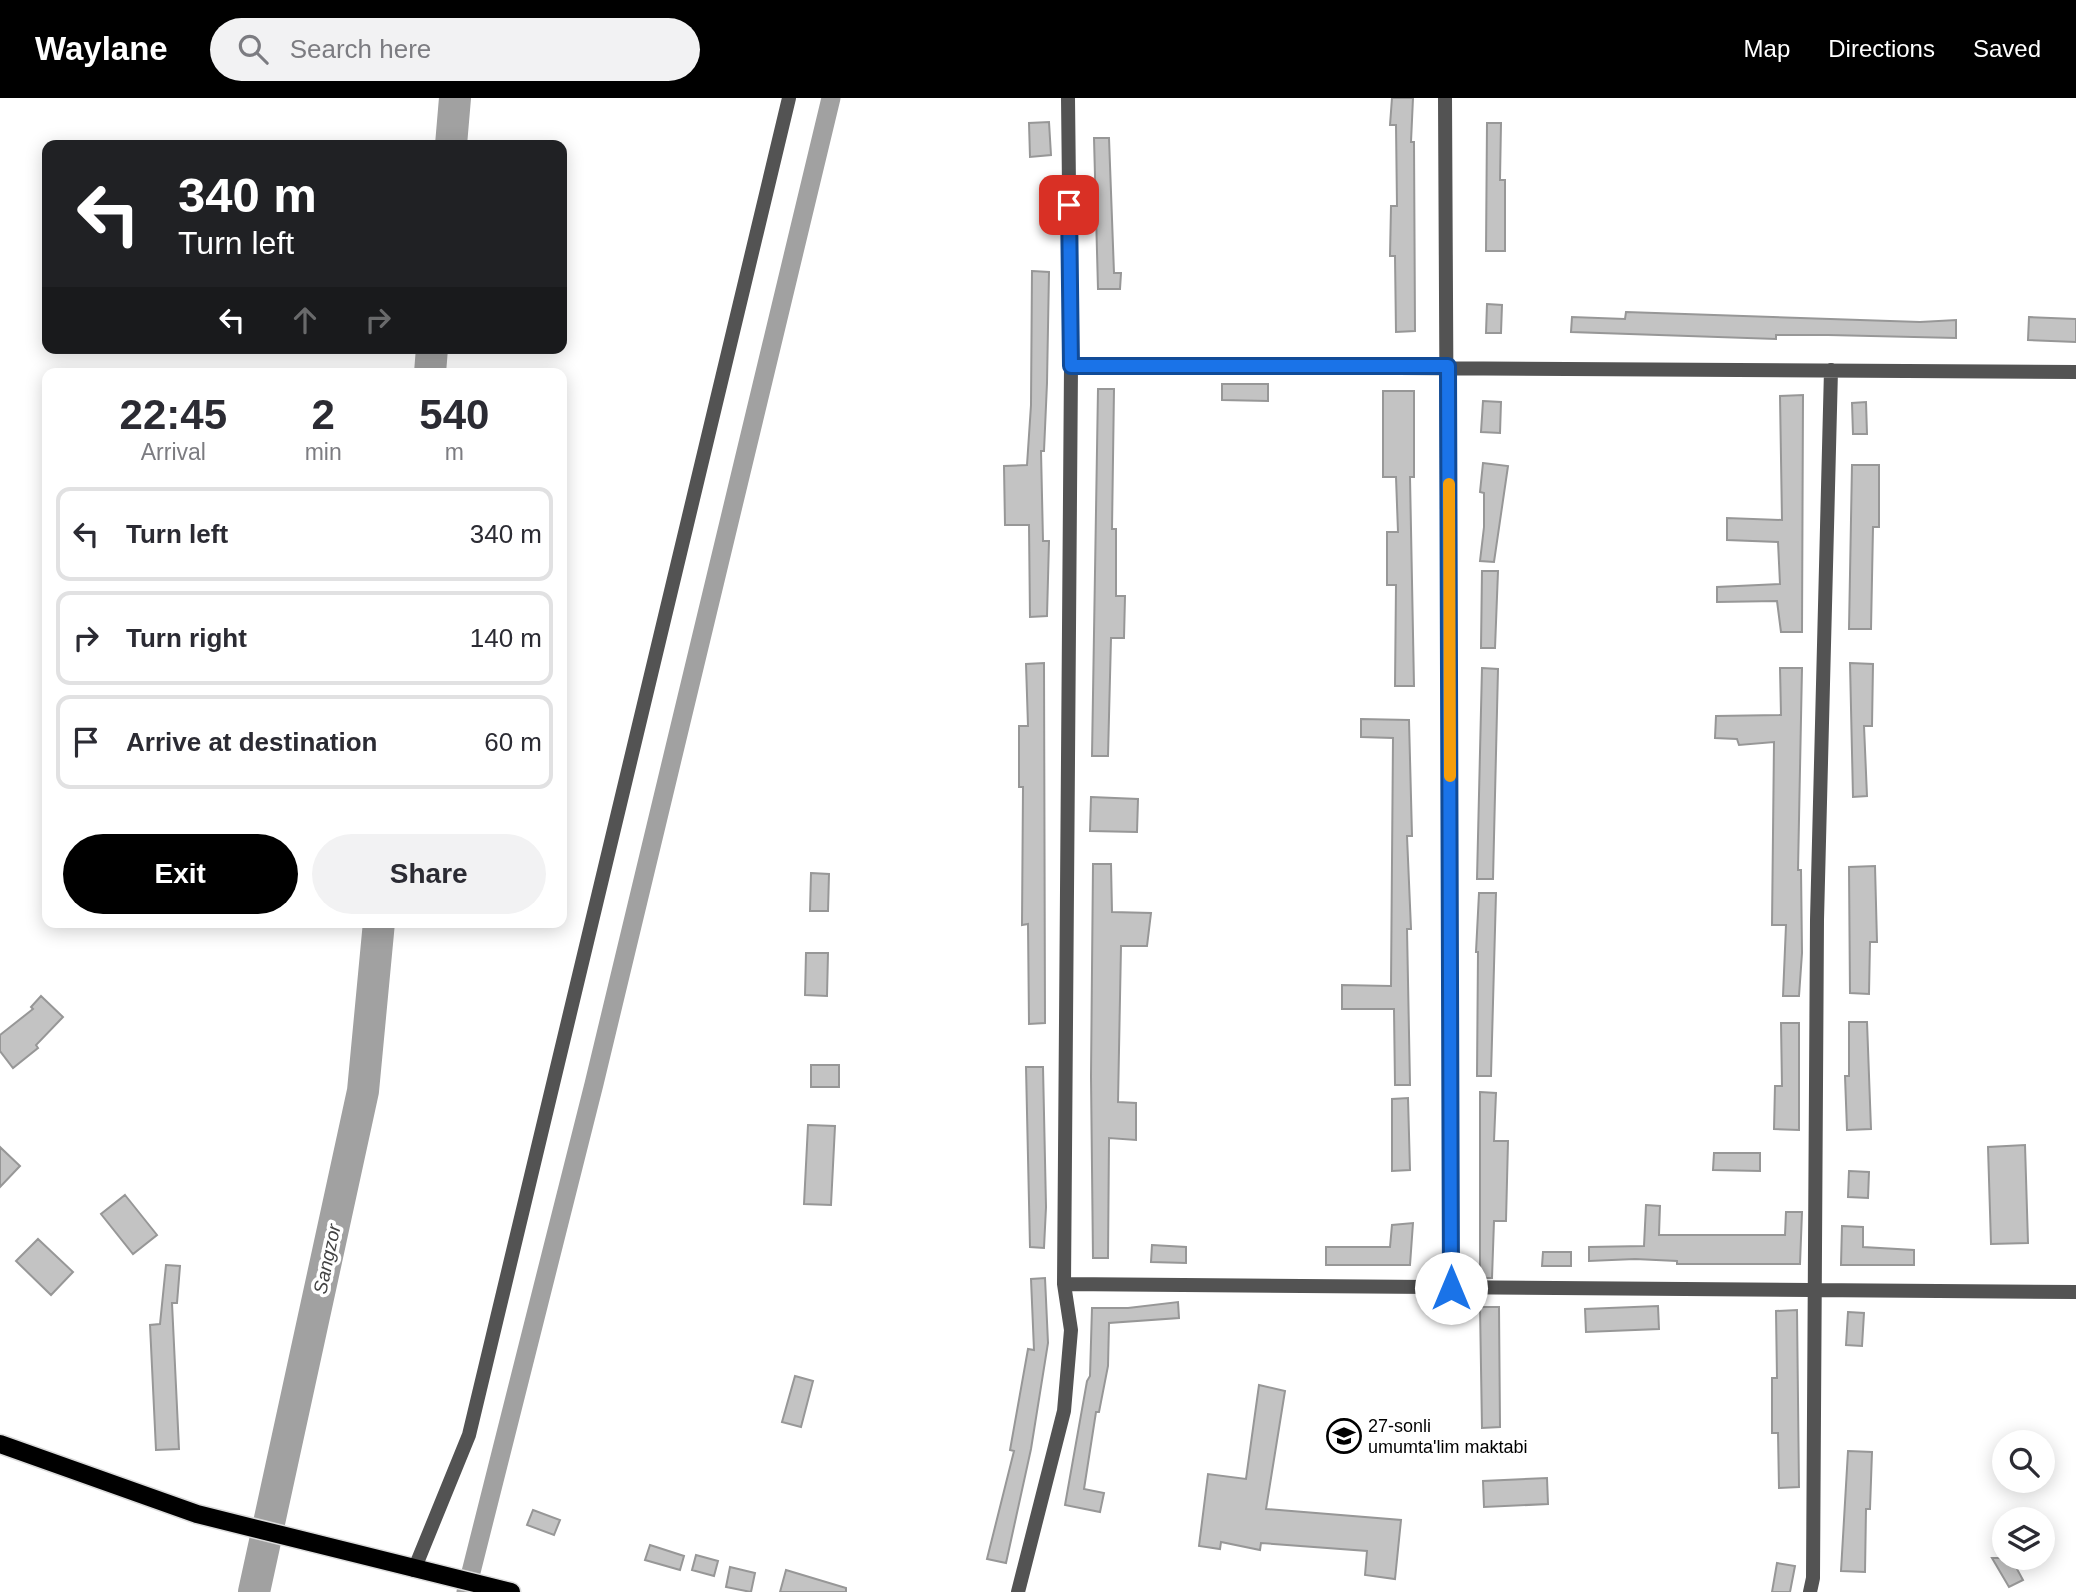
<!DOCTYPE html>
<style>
:root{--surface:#fff;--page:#f2f2f3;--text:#2b2b33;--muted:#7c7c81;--line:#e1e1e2;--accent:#000}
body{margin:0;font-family:Arial,sans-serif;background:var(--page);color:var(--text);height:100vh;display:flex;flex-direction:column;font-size:26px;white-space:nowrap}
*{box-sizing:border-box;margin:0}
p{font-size:23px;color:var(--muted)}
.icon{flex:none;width:38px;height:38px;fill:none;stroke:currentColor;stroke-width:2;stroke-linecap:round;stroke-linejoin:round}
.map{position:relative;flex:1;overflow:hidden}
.drawer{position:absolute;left:42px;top:270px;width:525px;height:560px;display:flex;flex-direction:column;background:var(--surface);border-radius:14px;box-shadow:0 4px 18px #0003}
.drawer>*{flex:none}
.top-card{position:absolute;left:42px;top:42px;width:525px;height:214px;border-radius:14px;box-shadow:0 4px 18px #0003;background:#202124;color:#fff;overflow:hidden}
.controls{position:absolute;left:1992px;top:1332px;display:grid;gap:14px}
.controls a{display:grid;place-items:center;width:63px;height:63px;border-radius:50%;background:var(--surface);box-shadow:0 4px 18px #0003;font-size:35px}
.pin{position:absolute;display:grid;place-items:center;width:60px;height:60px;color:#fff;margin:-30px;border-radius:14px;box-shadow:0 4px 10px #0006}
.me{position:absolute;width:77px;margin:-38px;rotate:0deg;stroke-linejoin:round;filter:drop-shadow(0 0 5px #0008)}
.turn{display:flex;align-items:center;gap:24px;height:147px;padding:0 21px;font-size:32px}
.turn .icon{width:91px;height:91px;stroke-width:2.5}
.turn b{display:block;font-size:49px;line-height:60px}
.lanes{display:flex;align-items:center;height:66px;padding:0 21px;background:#0003;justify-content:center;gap:35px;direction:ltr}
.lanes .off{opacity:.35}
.eta{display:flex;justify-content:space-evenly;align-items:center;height:119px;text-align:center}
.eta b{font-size:42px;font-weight:600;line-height:49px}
.action{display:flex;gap:14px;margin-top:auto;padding:14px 21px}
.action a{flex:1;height:80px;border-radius:42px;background:var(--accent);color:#fff;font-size:28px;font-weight:600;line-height:80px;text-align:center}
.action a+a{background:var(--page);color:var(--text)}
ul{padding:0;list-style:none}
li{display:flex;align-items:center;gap:21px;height:94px;margin:0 14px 10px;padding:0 7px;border:4px solid var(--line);border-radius:14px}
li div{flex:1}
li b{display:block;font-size:26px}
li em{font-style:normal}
header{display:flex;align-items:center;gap:42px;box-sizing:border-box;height:98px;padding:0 35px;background:var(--accent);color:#fff}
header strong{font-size:33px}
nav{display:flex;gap:38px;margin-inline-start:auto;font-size:24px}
.search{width:490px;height:63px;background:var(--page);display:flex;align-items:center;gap:18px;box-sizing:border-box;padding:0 24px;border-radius:38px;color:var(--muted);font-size:26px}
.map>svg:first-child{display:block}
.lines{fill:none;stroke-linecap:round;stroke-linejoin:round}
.canal{stroke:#a1a1a1;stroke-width:19}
.river{stroke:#a1a1a1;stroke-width:32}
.building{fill:#c3c3c3;stroke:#979797;stroke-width:2}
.primary-casing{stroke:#dbdbdb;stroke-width:21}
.street{stroke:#535353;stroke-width:14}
.primary{stroke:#000;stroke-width:18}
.route-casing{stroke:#114b97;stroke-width:18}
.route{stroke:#1a73e8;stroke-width:12}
.slow{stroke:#f59e0b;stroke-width:12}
.labels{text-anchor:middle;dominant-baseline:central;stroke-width:7;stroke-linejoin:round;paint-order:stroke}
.poi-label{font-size:18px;fill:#000;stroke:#fff;text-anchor:start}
.water-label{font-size:19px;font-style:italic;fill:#424242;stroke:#fff}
</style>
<header>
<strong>Waylane</strong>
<div class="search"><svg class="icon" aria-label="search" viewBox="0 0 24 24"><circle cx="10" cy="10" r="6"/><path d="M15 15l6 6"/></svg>Search here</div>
<nav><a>Map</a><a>Directions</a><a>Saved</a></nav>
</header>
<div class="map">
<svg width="2076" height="1494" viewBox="0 0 2076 1494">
<rect width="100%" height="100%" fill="#fff"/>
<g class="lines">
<path class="canal" d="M466,1494l128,-508 237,-986"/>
<path class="river" d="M451,47l4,-47
M430,275l2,-25
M254,1494l109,-501 16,-169"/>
</g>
<path class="building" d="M1392,0h21l-2,44h3l1,189 -19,1 -1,-76h-5l1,-50h6l-1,-81h-6z
M1049,24l2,33 -21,2 -1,-34z
M1487,25h14l-1,57h5v71h-19z
M1094,40h15l5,135h7l-1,16h-22z
M1032,173l17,1 -2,111 -3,68h-3l2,90h6l-2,75 -17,1 -1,-92h-24l-1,-59 23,-1 4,-60z
M1487,206l15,1 -1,28h-15z
M1626,214l294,10 36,-2v18l-128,-3h-52v4l-205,-7 1,-15 53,2z
M2029,219l47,2v23l-48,-2z
M1222,286h46v17l-46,-1z
M1098,291h16l-2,140h4v67h9l-1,42h-13l-3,118h-16z
M1383,293h31v86h-4l4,209h-19l1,-101h-9v-53h11l-2,-55h-13z
M1803,297l-1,237h-21l-4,-31 -60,1v-15l63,-3 -2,-42 -51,-2v-22l55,2 -2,-124z
M1483,303l18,1 -1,31 -19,-1z
M1866,304l1,32h-14l-1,-31z
M1483,365l25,3 -14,96 -14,-1 4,-34v-34l-4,-1z
M1852,367h27v62h-6l-2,102h-22z
M1482,473h16l-3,77h-14z
M1044,565l1,360 -16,1 -1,-100 -6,1 1,-138h-4v-61h9l-2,-62z
M1850,565l23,1 -1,62h-8l3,70 -14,1z
M1482,570l16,1 -5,210h-16z
M1780,570h22l-4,202h3l1,83 -3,43h-16l3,-71h-14l2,-183 -35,3 -2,-6 -22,-1 1,-22 65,-1z
M1361,621l48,1 3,116h-5l4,93h-4l3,156h-15l-1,-76h-52v-24l49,1 2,-248 -32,-1z
M1091,699l47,2 -1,33 -47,-1z
M1093,766h18l1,48 39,1 -4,33h-26l-3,156 18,1v37l-27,-2 -1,120h-15l-2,-181z
M1875,768l2,76h-7l-1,52 -19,-1 -1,-126z
M811,775l18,1 -1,37h-18z
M1479,795h17l-5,183h-14l1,-124h-2z
M806,855h22l-1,43 -22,-1z
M41,898l22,21 -27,28 2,3 -25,20 -13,-17v-16l33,-26 -2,-2z
M1849,924h18l4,107 -24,1 -2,-54h4z
M1781,925h18v107l-25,-1 1,-43h7z
M811,967h28v22h-28z
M1026,969h17l3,140 -2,41 -14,-1z
M1480,994l16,1 -2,48h14l-2,80h-12l-2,57h-12z
M1408,1000l2,72 -18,1v-72z
M808,1027l27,1 -4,79 -27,-1z
M2025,1047l3,98 -37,1 -3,-97z
M0,1049l20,19 -20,21z
M1714,1055h46v18l-47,-1z
M1849,1073l20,1 -1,26 -20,-1z
M125,1097l32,40 -24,19 -32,-40z
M1646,1107l14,1 -1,29h126l1,-23h16l-2,52h-123v-3l-42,-2 -46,2v-14l55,-1z
M1413,1125l-3,42h-84v-18h64l2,-22z
M1842,1128l21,1v20l51,3v15h-73z
M38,1141l35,33 -22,23 -35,-34z
M1152,1147l34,2v16l-35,-1z
M1543,1154h28v14h-29z
M166,1167l14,1 -3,37h-5l7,146 -23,1 -6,-125 10,-1z
M1045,1180l3,65 -17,106 -25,114 -19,-4 27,-108 -4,-1 18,-101 6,1 -3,-71z
M1178,1204l1,16 -70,5 -1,43 -9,46h-3l-12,77 20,4 -4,19 -35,-7 22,-124 3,-5 2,-68h36z
M1658,1208l1,23 -73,3 -1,-23z
M1480,1209h19l1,120 -18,1z
M1797,1212l2,177 -20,1 -1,-55h-6v-55h5l-1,-67z
M1848,1214l16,1 -2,33 -16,-1z
M795,1278l18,5 -12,46 -19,-5z
M1259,1287l26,6 -19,118 135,11 -6,59 -30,-4 2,-24 -106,-8 -1,7 -39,-8 -1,7 -21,-3 9,-72 38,5z
M1848,1353l24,1 -2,57h-4l-1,63 -24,-1z
M1547,1380l1,26 -64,3 -1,-26z
M533,1412l27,10 -6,15 -27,-10z
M650,1447l34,11 -4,14 -35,-10z
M696,1457l22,6 -4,15 -22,-6z
M1992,1460h19l12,22 -14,7z
M1777,1465l18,3 -5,26h-18z
M730,1469l25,6 -4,19 -25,-5z
M786,1472l60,18v4h-66z"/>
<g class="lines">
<g class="primary-casing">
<path id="primary" d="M0,1346l197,70 314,78"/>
</g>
<path class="street" d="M1445,0l6,1190
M1071,268l1005,6
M1064,1186l1012,8
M414,1472l55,-135 320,-1337
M1018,1494l46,-181 7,-81 -7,-46 7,-918 -3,-268
M1810,1494l3,-14 4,-658 14,-550"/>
<use href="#primary" class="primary"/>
</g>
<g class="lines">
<g class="route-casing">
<path id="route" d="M1069,107l2,161h377l3,922"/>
</g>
<use href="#route" class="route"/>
<path class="slow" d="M1449,386l1,292"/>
</g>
<defs>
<g id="school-ring" transform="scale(1.75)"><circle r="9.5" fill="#fff" stroke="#000" stroke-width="1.5"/><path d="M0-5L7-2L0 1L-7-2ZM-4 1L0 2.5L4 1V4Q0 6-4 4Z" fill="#000"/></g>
</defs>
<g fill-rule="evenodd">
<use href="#school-ring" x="1344" y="1338"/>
</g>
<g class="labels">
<g class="poi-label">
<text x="1368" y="1328">27-sonli<tspan x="1368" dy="21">umumta'lim maktabi</tspan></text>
</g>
<g class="water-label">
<text transform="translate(327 1161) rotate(-78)">Sangzor</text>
</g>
</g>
</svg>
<div class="controls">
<a><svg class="icon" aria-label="search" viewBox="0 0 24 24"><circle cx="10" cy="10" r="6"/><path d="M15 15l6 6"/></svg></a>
<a><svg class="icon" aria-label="layers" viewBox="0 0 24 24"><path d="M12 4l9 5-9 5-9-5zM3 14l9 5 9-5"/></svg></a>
</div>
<div class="pin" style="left:1069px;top:107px;background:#d93025"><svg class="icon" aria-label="arrive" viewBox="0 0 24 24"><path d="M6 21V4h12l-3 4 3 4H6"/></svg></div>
<svg class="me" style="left:1451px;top:1190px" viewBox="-20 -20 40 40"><circle r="19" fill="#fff"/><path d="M0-13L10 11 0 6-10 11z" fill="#1a73e8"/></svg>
<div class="top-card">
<div class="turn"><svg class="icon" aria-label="left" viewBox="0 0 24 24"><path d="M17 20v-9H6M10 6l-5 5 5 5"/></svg><div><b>340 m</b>Turn left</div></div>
<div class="lanes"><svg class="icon" aria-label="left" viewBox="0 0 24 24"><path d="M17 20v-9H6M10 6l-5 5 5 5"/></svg><svg class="icon off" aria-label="ahead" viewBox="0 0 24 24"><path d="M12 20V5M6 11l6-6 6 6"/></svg><svg class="icon off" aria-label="right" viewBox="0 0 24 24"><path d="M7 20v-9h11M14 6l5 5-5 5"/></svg></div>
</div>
<section class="drawer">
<div class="eta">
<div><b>22:45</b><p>Arrival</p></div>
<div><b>2</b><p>min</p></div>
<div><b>540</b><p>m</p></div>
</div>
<ul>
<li><svg class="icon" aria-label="left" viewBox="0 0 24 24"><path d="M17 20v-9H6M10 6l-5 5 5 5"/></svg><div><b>Turn left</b></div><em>340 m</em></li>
<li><svg class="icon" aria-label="right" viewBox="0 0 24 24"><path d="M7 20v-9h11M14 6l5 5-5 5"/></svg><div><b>Turn right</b></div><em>140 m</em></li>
<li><svg class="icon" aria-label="arrive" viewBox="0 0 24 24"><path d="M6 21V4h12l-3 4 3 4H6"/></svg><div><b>Arrive at destination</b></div><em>60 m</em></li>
</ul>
<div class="action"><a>Exit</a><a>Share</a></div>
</section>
</div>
